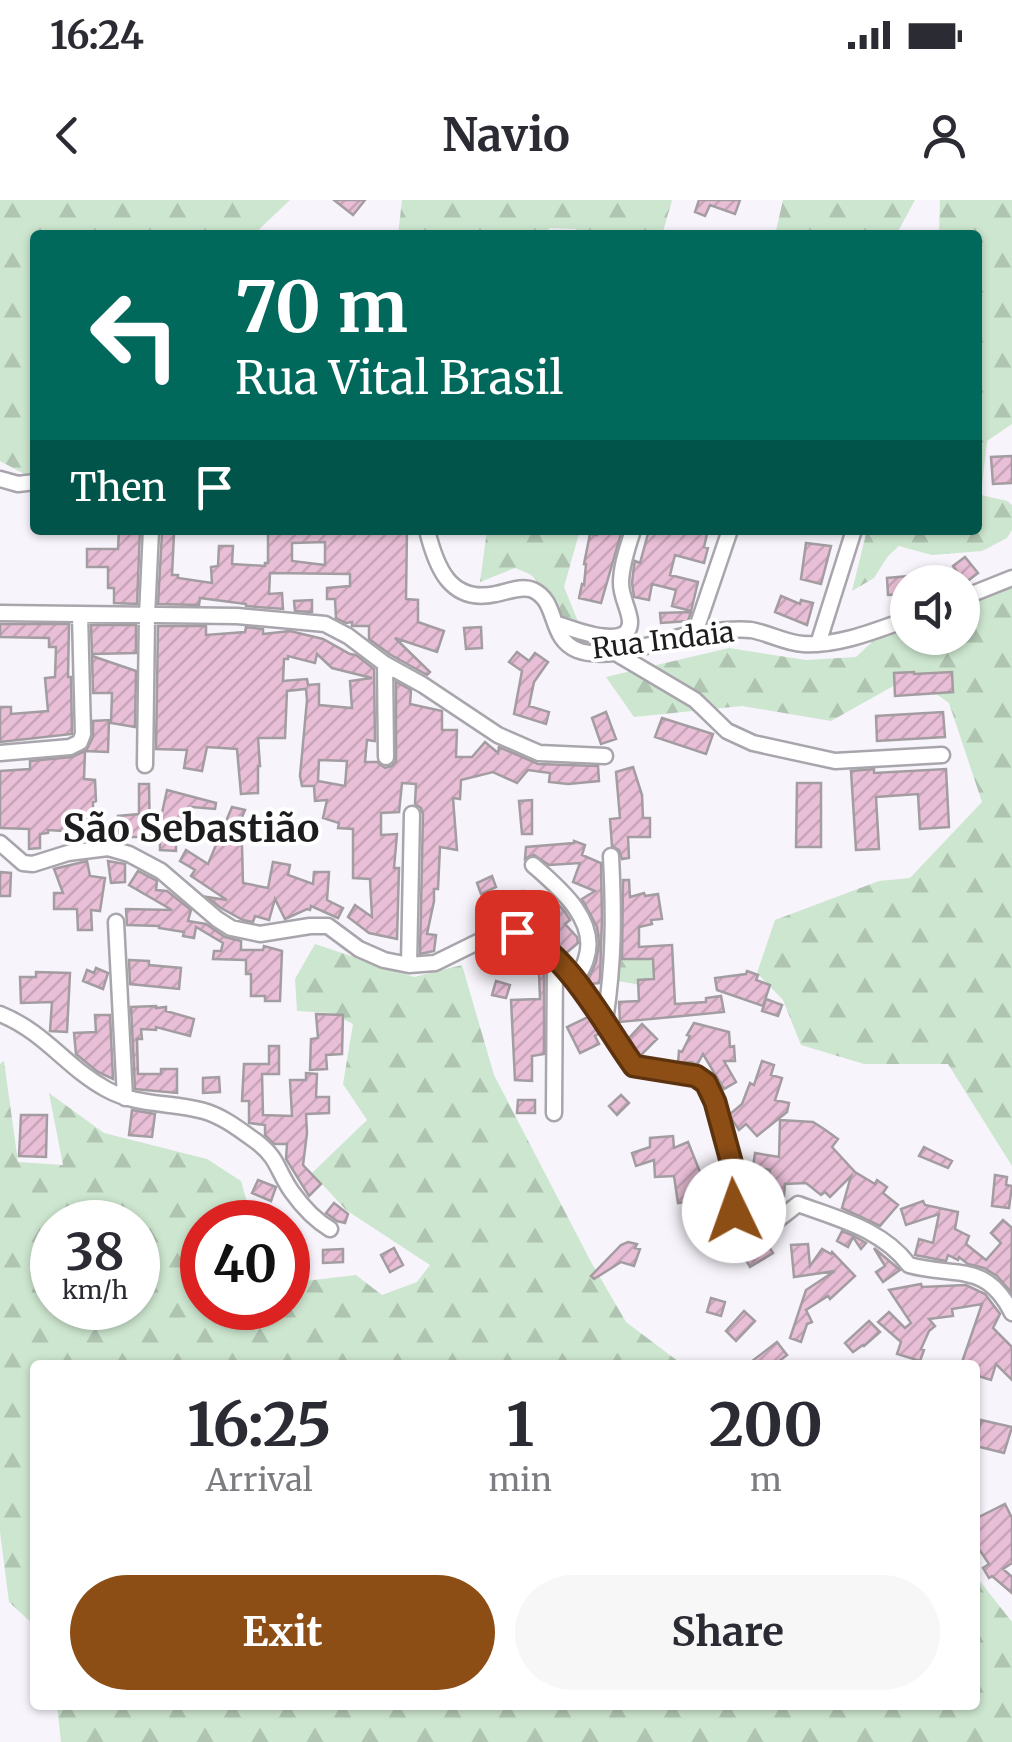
<!DOCTYPE html>
<meta charset="utf-8">
<style>
:root{--surface:#fff;--page:#f7f7f7;--text:#2b2b33;--muted:#7c7c81;--accent:#8d4e15}
body{margin:0;font-family:Merriweather,serif;background:var(--page);color:var(--text);height:100vh;display:flex;flex-direction:column;font-size:38px;white-space:nowrap}
*{box-sizing:border-box;margin:0}
p{font-size:32px;color:var(--muted)}
.icon{flex:none;width:55px;height:55px;fill:none;stroke:currentColor;stroke-width:2;stroke-linecap:round;stroke-linejoin:round}
.map{position:relative;flex:1;overflow:hidden}
.drawer{position:absolute;left:30px;top:1160px;width:950px;height:350px;display:flex;flex-direction:column;background:var(--surface);border-radius:10px;box-shadow:0 2px 8px #0004}
.drawer>*{flex:none}
.banner{position:absolute;left:30px;top:30px;width:952px;height:305px;border-radius:10px;box-shadow:0 2px 8px #0004;background:#00695c;color:#fff;overflow:hidden}
.buttons{position:absolute;left:890px;top:365px;display:grid;gap:20px}
.buttons a{display:grid;place-items:center;width:90px;height:90px;border-radius:50%;background:var(--surface);box-shadow:0 2px 8px #0004;font-size:50px}
.speed{position:absolute;left:30px;top:1000px;display:flex;gap:20px;font-size:50px;font-weight:700;text-align:center}
.speed>*{display:grid;place-content:center;width:130px;height:130px;border-radius:50%;background:var(--surface);box-shadow:0 2px 8px #0004;line-height:1}
.speed small{font-size:25px;font-weight:400}
.speed .limit{border:15px solid #d22;background:#fff;color:#111}
.pin{position:absolute;display:grid;place-items:center;width:85px;height:85px;color:#fff;margin:-42px;border-radius:20px;box-shadow:0 5px 15px #0006}
.me{position:absolute;width:110px;margin:-55px;rotate:357deg;stroke-linejoin:round;filter:drop-shadow(0 0 8px #0008)}
.turn{display:flex;align-items:center;gap:35px;height:210px;padding:0 40px;font-size:45px}
.turn .icon{width:130px;height:130px;stroke-width:2.5}
.turn b{display:block;font-size:70px;line-height:85px}
.then{display:flex;align-items:center;height:95px;padding:0 40px;background:#0003;gap:20px;font-size:38px}
.eta{display:flex;justify-content:space-evenly;align-items:center;height:170px;text-align:center}
.eta b{font-size:60px;font-weight:700;line-height:70px}
.action{display:flex;gap:20px;margin-top:auto;padding:20px 40px}
.action a{flex:1;height:115px;border-radius:60px;background:var(--accent);color:#fff;font-size:40px;font-weight:700;line-height:115px;text-align:center}
.action a+a{background:var(--page);color:var(--text)}
.status{display:flex;justify-content:space-between;align-items:center;height:70px;padding:0 50px;background:var(--surface);direction:ltr}
.status svg{height:28px;fill:currentColor}
header{display:flex;justify-content:space-between;align-items:center;height:130px;padding:0 40px;background:var(--surface);font-size:45px;font-weight:700}
.map>svg:first-child{display:block}
.forest{fill:url(#forest-firs);fill-rule:evenodd}
.building{fill:url(#building-hatch);stroke:#a39ca0;stroke-width:2.5;fill-rule:evenodd}
.lines{fill:none;stroke-linecap:round;stroke-linejoin:round}
.minor-casing{stroke:#a9a5ac;stroke-width:19}
.minor{stroke:#fff;stroke-width:14}
.route-casing{stroke:#5c330e;stroke-width:25}
.route{stroke:#8d4e15;stroke-width:18}
.labels{text-anchor:middle;dominant-baseline:central;stroke-width:8;stroke-linejoin:round;paint-order:stroke}
.street-label{font-size:28px;fill:#1d1c1e;stroke:#fff}
.district-label{font-size:38px;font-weight:bold;fill:#1d1c1e;stroke:#fff}
</style>
<div class="status"><b>16:24</b><svg viewBox="0 0 49 12"><path d="M0 12V9h3v3zM5 12V6h3v6zM10 12V3h3v9zM15 12V0h3v12zM26 1h20v11H26zM47 4h2v5h-2z"/></svg></div>
<header><svg class="icon" aria-label="back" viewBox="0 0 24 24"><path d="M15 5l-7 7 7 7"/></svg>Navio<svg class="icon" aria-label="person" viewBox="0 0 24 24"><circle cx="12" cy="8" r="4"/><path d="M4 21q1-7 8-7t8 7"/></svg></header>
<div class="map">
<svg width="1012" height="1542" viewBox="0 0 1012 1542">
<defs>
<pattern id="forest-firs" width="22" height="20" patternUnits="userSpaceOnUse" patternTransform="scale(2.5)"><rect width="22" height="20" fill="#cde6cf"/><path d="M5 1l3.5 6h-7zM16 11l3.5 6h-7z" fill="#b0c5b1"/></pattern>
<pattern id="building-hatch" width="6" height="6" patternUnits="userSpaceOnUse" patternTransform="scale(2.5)"><rect width="6" height="6" fill="#e9bfd7"/><path d="M-1 1l2-2M0 6l6-6M5 7l2-2" fill="none" stroke="#c7a4b8"/></pattern>
</defs>
<rect width="100%" height="100%" fill="#f7f4fb"/>
<path class="forest" d="M0,0h290l-37,35h-218v236l-7,5 -28,-15z
M402,0h270l-10,35h-82l-4,-6 -26,-1 -7,7h-145z
M783,0h132l-19,35h-121z
M940,0h72v224l-25,17 -6,54 26,6 5,4v25l-5,8 -25,13 -50,4 -33,-9 -11,10 -14,22 -22,13 15,-61h111v-295h-39z
M487,330h93l-16,57 15,37c-27,-6 -29,-33 -48,-49 -1,-1 -15,-7 -16,-7l-35,14z
M1012,382v584l-64,-102h-84l-63,-19 -18,-45 -26,-27 18,-53 104,-39 31,-3 72,-76 -33,-99 -38,-27 -80,45 -89,-15 -108,11 -28,-40 123,-29 77,12 50,-3 18,-17 33,-14 1,12h54l1,-35z
M315,744l99,33 48,-12 32,110 97,187 35,60 57,43h-648v261l-26,-24 -9,-70v-468l4,-3 14,101 45,3 -14,-72 55,40 103,26 34,22 6,21 33,18 1,2h-79v86h86v-70l17,43 51,-6 26,20 35,-13 13,-17 -84,-55 -34,-37 55,-53 -24,-36 10,-60 -21,-11 -35,-2 -2,-32zM52,1022h86v86h-86z
M617,760h34l6,17 -16,8 -23,-4z
M975,1375l37,47v120h-951l-4,-37h918z"/>
<path class="building" d="M334,0h31l-12,15z
M699,0h41l-5,14 -25,-9 -5,11 -10,-4z
M1012,256v27l-19,1 -2,-27z
M119,330h21l-3,74 -23,-1v-15h-6v-21h-21v-18h31z
M268,330h139l-1,69 12,1v22l26,9 -7,21 -42,-14 35,34 -3,3 -36,-20 -22,-16v-13h-17v-4l-6,1 -10,-5 -1,-19h-8v-11l23,-2v-12l-80,-1 -1,21 13,-1 1,16 -37,-3v-2l-46,-6 -1,7 -41,-1 4,-71h12l-2,42h6v3l34,5 -1,-16 7,-1 1,-20h14l-1,18 33,2v-3h3zM325,342v23l-33,-4v-18z
M598,330h24l-21,73 -22,-5 3,-14 2,1 2,-21h-2l6,-30 7,1z
M649,330h59l-4,17 4,1 -4,15 -29,-8 -5,20 28,7 -7,29 -19,-5 4,-16 -24,-6 -3,16 -15,-3 -2,-14 2,-18 1,-4 5,2z
M806,343l25,3 -10,38 -20,-5z
M965,357l13,16 -13,10 -12,-17z
M908,376v18l-20,1 -1,-17z
M781,396l19,8 1,-4 12,3 -6,22 -32,-13z
M312,400v12l-17,-1 -1,-10z
M691,412l-3,9 -27,2 -1,-10z
M0,424h69l-1,53h3l1,57 -72,8v-35h11v7l37,-3 -3,-33 10,-1 1,-30h-7v-9l-49,-1z
M91,425h45v28l-44,1z
M158,426h48v9l39,-3 1,-5 17,2v5l27,-3 33,8 27,15 6,1 18,14 1,72 -8,-1 -2,22h12l8,6 7,-2 4,-5v-79l15,8 -1,14 32,7v19h15l-1,27h16l13,-15 13,11 1,-6 39,17 60,2 1,15 -31,3 -19,-2 1,-9 -22,-3 -11,13 -24,-11 -32,8 -1,19 -7,-1 4,52 -17,-3 -2,42h-4v12l-7,33 9,1 -2,16 -14,3 3,-140 -2,-6 -6,-4 1,-20 -14,-1 -3,29 -18,1v22l16,-1 -3,34h5l-2,71 -28,-6 -21,-16 7,-12 17,12 -2,-38 -17,-1v-49l-15,-1 1,-5 -16,-5 4,-18 -12,1 -1,-15h-12l-2,-10 7,-76 -1,-11 -19,2 -2,47h-27l2,28h-2v27l-17,1 -4,-45 -30,-2 -5,24 -18,-3 3,-18 -31,-1zM317,454l15,14 40,10 -22,3 2,27 -33,-3v-21l-11,1 -1,-6 -24,2 1,-22h4v-3l27,7zM319,560l28,1 -2,25 -27,-5z
M481,427l1,21 -16,1 -2,-21z
M517,452l12,9 6,-8 13,9 -14,20 -5,24 20,6 -3,12 -32,-10 8,-43 -13,-9z
M92,456l44,15 -1,56 -24,-4 1,-30h-19z
M914,472v2l38,-2 1,20 -58,4 -1,-23z
M606,512l10,27 -15,5 -9,-26z
M943,512l2,25 -68,4 -1,-25z
M662,518l51,16 -7,20 -51,-17z
M109,520l-1,32 -22,-1 7,-14v-16z
M85,551l-1,28 11,1 1,21 -3,1v34h-14v-4l-31,-2v3l-8,1v14l-11,1v-20l-29,-1v-57l30,-2v-8l42,-4z
M633,567l9,28 1,23h7v19h-22l1,21 -7,1 -3,-9 -7,-4 -2,-27 10,-1 -4,-46z
M874,569v4l72,-4 3,58 -29,2 -2,-35 -42,3 3,52 -23,1 -5,-79z
M797,583h24v64h-25z
M139,584h10l1,56h-11v-3h-21v-21l21,-2z
M167,590l49,13 -1,6 -23,-2 -4,20 -12,-2v26l-16,-1v-9l-4,-1z
M532,600v34h-10l-3,-33z
M232,607l13,3 -13,31 10,5 1,37 25,5 5,-26 17,3 -2,10 25,9 1,-12h15l-2,28 16,8 -5,10 -27,-12 -1,4 -3,-1 -22,10 -10,-20 -6,21 -14,-4 -2,6 -10,-2 -22,-12 -14,-11 20,3 -36,-24 4,-6 -15,-9 6,-11 22,14z
M574,641l11,4 -3,10 19,8 1,56 -2,59 -1,5 -8,1 -2,-6 7,-16 3,-19 -2,-16 -15,-28 13,-8 -22,-9 7,-19 -31,2 -15,-10 -9,4 1,-12 48,-4z
M87,661l3,15 15,2 -5,33 -9,-1 1,20h-14l-1,-21h-23v-16h9l-9,-24z
M108,661l17,3v18l-14,1z
M138,671l19,10 -1,9 11,1 24,19 -3,11 18,3 19,13 16,4v9h22l1,-4 18,5 -2,50h-15v-5h-14v-22h-5v-14l-33,-1 1,-8h7l2,-8 -27,-16 -2,11 -11,-2 1,-4 -25,-4v-2l-32,-1 -1,-16 46,1 -43,-25z
M0,672l11,1 -1,23h-10z
M492,676l4,11 -15,7 -4,-11z
M623,680h6l1,17 14,-4 1,3 13,-2 4,25 -11,1 1,4 -13,3v20l33,-2 3,59 31,-2v-4l15,-2 3,16 -104,10 -1,-20 20,-1 -1,-21 16,-1 -1,-20h-31z
M523,691l1,22 -27,1 -1,-21z
M549,694l16,18 5,8 -5,4 12,13 1,6 -13,11 -24,-28 3,-2 -9,-6z
M129,760l20,1v4l32,3 -2,21 -49,-5z
M96,768l12,5 -5,16 -20,-8 4,-11 7,3z
M747,771l11,4 -2,5 14,5 -7,21 -46,-16 -2,-12 31,-4z
M36,772l34,1 -3,59 -17,-1 2,-29 -31,1 -1,-26h16z
M539,773h5v81l-12,2v25l-17,-1 -4,-80 29,-1z
M496,781l14,4 -4,13 -14,-3z
M766,799l16,6 -4,11 -16,-5z
M156,806v2l10,-1v4l28,8 -4,17 -34,-9v3l-15,-1 1,10h-5l1,35h23v-5h16v24l-42,-4 -4,-82z
M316,814l27,1 -1,39 -16,1 1,14 -17,1 1,-31 7,-1z
M95,815h15l3,64 -15,-7 -22,-18 -2,-21 22,-1z
M588,817l12,16 -5,3 4,8 -19,9 -13,-26z
M694,823l35,9 1,15 4,-1 1,15h-11l12,21 -12,7 -21,-35 -6,11 -5,-3 -14,1 1,-12 3,1 8,-16 -3,-1z
M642,824l15,15 -17,17 -11,-18z
M269,846h10v28h-17l1,41 29,1 -2,-36h16v-7l11,1 -1,23h13v16l-23,1 1,19 -4,32 18,19 -12,12 -23,-37 1,-15h-13l-9,-9v-10l-16,-2v-22h-7l2,-37h25z
M762,861l12,4 -3,10 11,3 -7,22 14,3 -2,9 -30,24 -11,-12 -7,6 -10,-15 13,-11 8,-21 4,2z
M219,877l1,15 -17,1v-15z
M621,895l8,8 -12,12 -8,-9z
M518,900h17v13h-18z
M132,910l23,4 -3,23 -23,-2z
M21,915h26l-1,42 -27,-1z
M780,920l33,2 11,7 14,10 -6,8 23,25 20,12 2,-4 10,7 -4,6 15,12 -18,21 -38,-18 9,-32 -21,21 -5,-5 -4,3 -15,-12 -21,1 -1,12 -18,-3 4,-23 -17,-3 2,-14 24,4z
M673,936l1,12 14,-6 14,35 3,22 -27,4 -4,-27 -19,1 -1,-17 -18,6 -4,-13 18,-6v-9z
M924,947l28,14 -4,7 -29,-12z
M995,975l12,2 -1,8 6,1 -3,22 -17,-2z
M258,980l18,7 -5,14 -19,-8z
M752,994l16,8 -8,16 -14,-7z
M923,1001l2,4 33,7 -3,17 14,7 -3,8 20,16 15,-17 -10,-10 12,-13 9,8 -1,64 -14,-16 -13,-8 -16,-4 -9,-7 -1,3 -10,-5 -2,6 -31,-6 4,-16 14,4 6,-29 -33,11 -5,-16z
M334,1003l14,11 -3,9 -8,-2 -11,-8z
M707,1017l17,1 -1,20 -17,-1z
M842,1031l12,5 12,7 -5,6 -8,-12 -5,10 -11,-6z
M764,1039l9,14 -23,14 -12,-21 8,-4 8,-1 1,3z
M628,1042l9,2 -2,4 5,1 -6,17 -13,-4 -27,17 -3,-3 30,-31z
M808,1044l2,22 12,-17 9,5 1,-2 23,24 -25,23 -2,-3 -22,14 6,12 -5,2 -6,18 -11,-4 16,-48 29,-19 -41,6 -3,-32z
M394,1048l9,17 -13,7 -9,-17z
M874,1048l26,22 -17,12 -7,-10 9,-6z
M343,1049v13l-20,1v-13z
M921,1084l1,3 44,-2 19,9 15,20 -7,14 19,19v33l-16,-16 -5,16 -16,-5v-10h-14l21,-61 -30,5 1,7 -24,3 6,7 -6,5 -8,18 3,1 -4,11 -23,-7 4,-12 -23,-20 11,-10 16,16 6,-5 -22,-33z
M711,1098l14,4 -4,14 -14,-4z
M744,1111l11,10 -19,20 -10,-10z
M869,1121l11,11 -16,14 -1,-1 -10,7 -8,-9z
M777,1142l10,13 -13,10h-27z
M981,1220l31,7 -8,26 -28,-7z
M1005,1304l7,14v45l-9,6 9,8v16l-20,-17 -3,2 -6,-10 6,-4 -14,-21v-24z"/>
<g class="lines">
<g class="minor-casing">
<path id="minor" d="M0,279l18,5 17,-2
M427,330c9,37 23,74 69,64 11,-2 26,-9 37,-4 26,12 15,48 44,60 33,13 87,-12 121,-17 16,-2 37,-5 53,-3 18,3 34,13 52,14 35,2 72,-13 105,-25
M962,398l50,-20
M0,413l237,3 88,8 23,12 37,28 38,21 75,50 41,18 66,3
M555,423c15,5 76,30 75,-2 -1,-12 -9,-24 -9,-38 0,-18 7,-36 12,-53
M695,433l35,-103
M818,444l36,-114
M614,452l81,48 32,31 26,12 82,18 107,-6
M385,464l1,93
M0,553l70,-6 10,-5 3,-8 -3,-119
M145,565l2,-149 4,-86
M0,643l23,20 10,1 35,-11 40,-5 21,6 32,17 56,48 14,9 29,6 50,-8h18l31,23 25,11 25,5 26,-2 55,-27 27,-4 13,4 11,8 34,37 30,40 30,46 61,9 11,7 8,19 23,85 -4,35 9,9c23,2 38,-14 55,-27 40,15 84,25 111,61 47,13 77,-4 103,48
M533,665c25,22 66,55 53,94 -2,8 -7,15 -11,22
M116,722l9,176
M409,765l3,-151
M0,814c45,18 67,54 106,75 30,17 66,13 98,22 20,6 36,19 53,31 22,17 20,29 35,50 10,14 23,28 38,37
M605,821c9,-59 9,-106 6,-165
M554,913l1,-154"/>
</g>
<use href="#minor" class="minor"/>
</g>
<g class="lines">
<g class="route-casing">
<path id="route" d="M517,732c50,18 87,93 117,134l62,10 10,7 9,19 23,85 -4,24"/>
</g>
<use href="#route" class="route"/>
</g>
<g class="labels">
<g class="street-label">
<text transform="translate(663 440) rotate(-7)">Rua Indaia</text>
</g>
<g class="district-label">
<text x="191" y="628">São Sebastião</text>
</g>
</g>
</svg>
<div class="buttons">
<a><svg class="icon" aria-label="sound" viewBox="0 0 24 24"><path d="M4 9h4l5-4v14l-5-4H4zM17 9q2 3 0 6"/></svg></a>
</div>
<div class="speed"><div>38<small>km/h</small></div><div class="limit">40</div></div>
<div class="pin" style="left:517px;top:732px;background:#d93025"><svg class="icon" aria-label="arrive" viewBox="0 0 24 24"><path d="M6 21V4h12l-3 4 3 4H6"/></svg></div>
<svg class="me" style="left:734px;top:1011px" viewBox="-20 -20 40 40"><circle r="19" fill="#fff"/><path d="M0-13L10 11 0 6-10 11z" fill="#8d4e15"/></svg>
<div class="banner">
<div class="turn"><svg class="icon" aria-label="left" viewBox="0 0 24 24"><path d="M17 20v-9H6M10 6l-5 5 5 5"/></svg><div><b>70 m</b>Rua Vital Brasil</div></div>
<div class="then">Then<svg class="icon" aria-label="arrive" viewBox="0 0 24 24"><path d="M6 21V4h12l-3 4 3 4H6"/></svg></div>
</div>
<section class="drawer">
<div class="eta">
<div><b>16:25</b><p>Arrival</p></div>
<div><b>1</b><p>min</p></div>
<div><b>200</b><p>m</p></div>
</div>
<div class="action"><a>Exit</a><a>Share</a></div>
</section>
</div>
